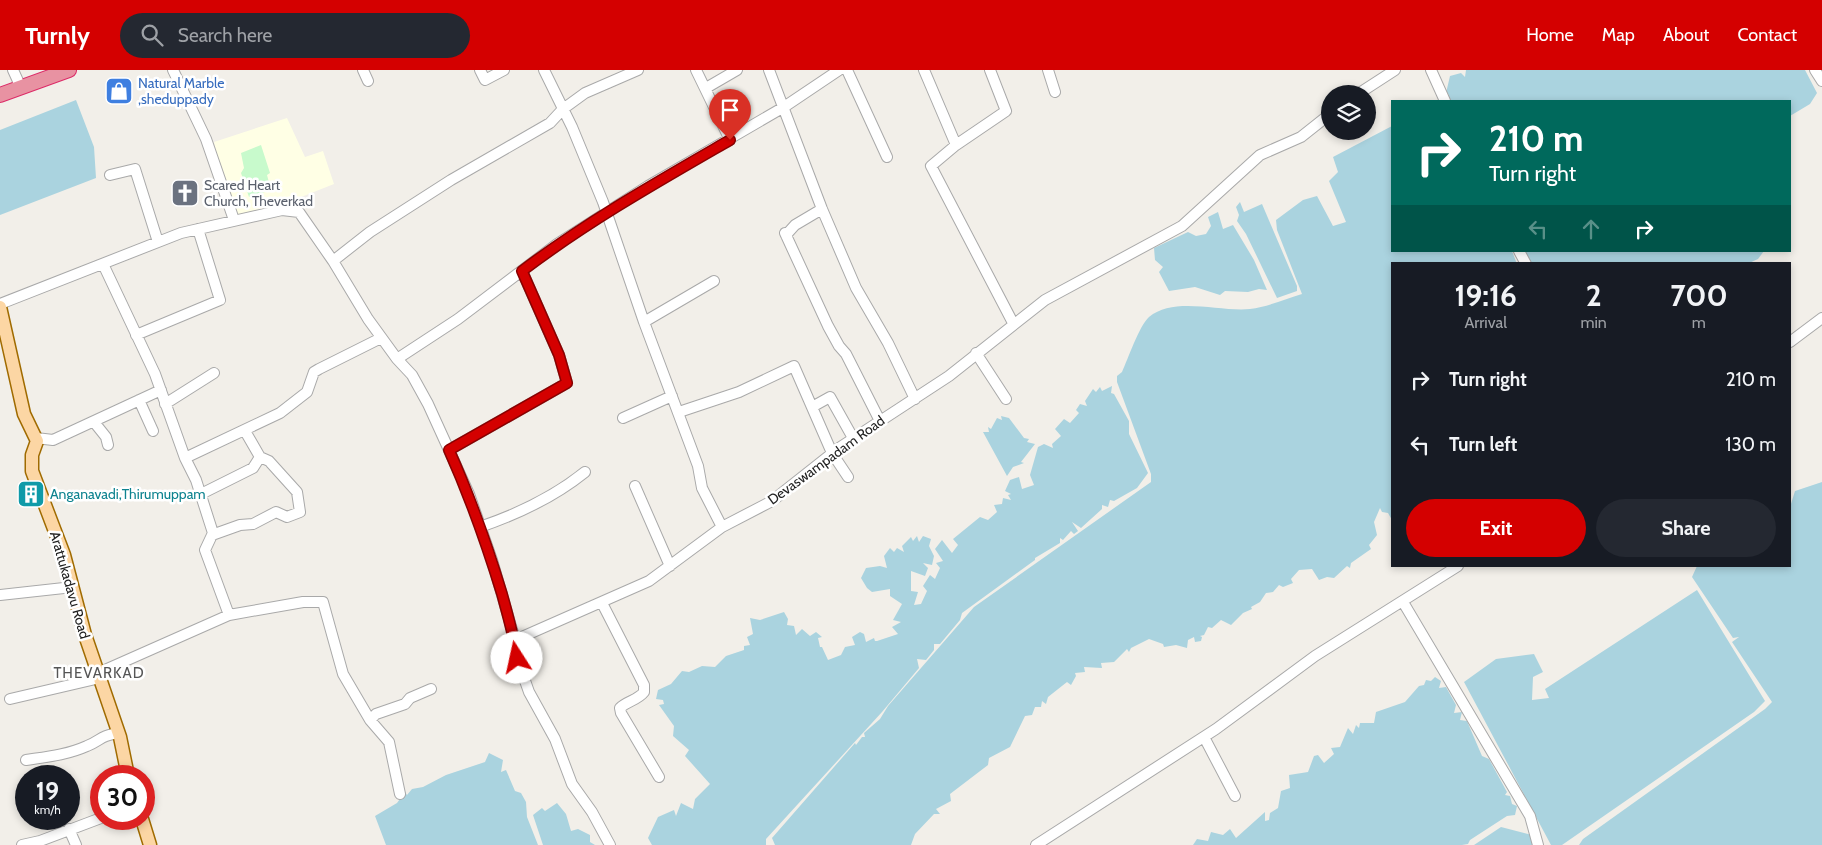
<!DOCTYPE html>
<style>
:root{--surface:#171b24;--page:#242831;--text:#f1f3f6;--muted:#9ea1a6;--accent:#d40000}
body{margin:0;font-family:Cabin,sans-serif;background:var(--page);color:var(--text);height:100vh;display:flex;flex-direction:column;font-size:19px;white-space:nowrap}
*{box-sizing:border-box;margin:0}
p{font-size:16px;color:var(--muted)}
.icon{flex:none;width:28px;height:28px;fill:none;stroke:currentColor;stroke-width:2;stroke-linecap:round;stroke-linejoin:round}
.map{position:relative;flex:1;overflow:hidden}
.panel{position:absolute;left:1391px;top:192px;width:400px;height:305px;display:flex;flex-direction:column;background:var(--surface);border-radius:0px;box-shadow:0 2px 8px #0003}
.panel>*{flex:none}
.banner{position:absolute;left:1391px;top:30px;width:400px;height:152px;border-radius:0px;box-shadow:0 2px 8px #0003;background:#00695c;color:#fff;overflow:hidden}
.tools{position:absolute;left:1321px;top:15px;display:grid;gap:10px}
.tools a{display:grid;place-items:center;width:55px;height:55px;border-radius:50%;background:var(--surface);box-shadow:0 2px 8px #0003;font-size:25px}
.speed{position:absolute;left:15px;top:695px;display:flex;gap:10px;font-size:25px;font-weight:700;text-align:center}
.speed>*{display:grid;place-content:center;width:65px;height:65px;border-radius:50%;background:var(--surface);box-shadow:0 2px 8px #0003;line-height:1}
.speed small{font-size:12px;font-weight:400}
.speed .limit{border:8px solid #d22;background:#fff;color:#111}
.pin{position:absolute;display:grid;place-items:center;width:42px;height:42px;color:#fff;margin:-51px -21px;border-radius:50% 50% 50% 0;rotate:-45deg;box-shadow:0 0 5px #0007}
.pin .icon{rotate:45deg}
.me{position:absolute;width:55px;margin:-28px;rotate:350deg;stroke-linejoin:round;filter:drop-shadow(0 0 4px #0008)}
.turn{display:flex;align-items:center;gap:18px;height:105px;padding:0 15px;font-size:22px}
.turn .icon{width:65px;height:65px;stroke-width:2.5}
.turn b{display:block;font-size:35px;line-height:42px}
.lanes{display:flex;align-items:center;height:48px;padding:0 15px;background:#0003;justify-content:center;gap:25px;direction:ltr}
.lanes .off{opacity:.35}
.eta{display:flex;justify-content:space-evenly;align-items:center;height:85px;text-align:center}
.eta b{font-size:30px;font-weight:700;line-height:35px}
.action{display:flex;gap:10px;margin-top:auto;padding:10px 15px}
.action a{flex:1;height:58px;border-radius:30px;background:var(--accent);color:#fff;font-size:20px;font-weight:700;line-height:58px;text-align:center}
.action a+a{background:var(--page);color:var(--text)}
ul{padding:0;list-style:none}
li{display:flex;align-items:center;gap:15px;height:65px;padding:0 15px}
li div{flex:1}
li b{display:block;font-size:19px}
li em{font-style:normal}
header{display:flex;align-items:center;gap:30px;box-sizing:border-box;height:70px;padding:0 25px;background:var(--accent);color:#fff}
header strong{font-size:24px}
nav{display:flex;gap:28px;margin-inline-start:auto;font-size:18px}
.search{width:350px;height:45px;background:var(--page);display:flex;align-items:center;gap:12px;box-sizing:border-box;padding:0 18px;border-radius:28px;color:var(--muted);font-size:19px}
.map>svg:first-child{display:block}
.education{fill:#ffffe5}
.park{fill:#c8facc}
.water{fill:#aad3df}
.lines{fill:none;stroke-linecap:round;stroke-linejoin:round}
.minor-casing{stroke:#a9a9a9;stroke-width:12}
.major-casing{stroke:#a06b00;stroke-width:15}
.highway-casing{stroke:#dc2a67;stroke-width:16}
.minor{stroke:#fff;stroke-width:10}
.major{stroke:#fcd6a4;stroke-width:12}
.highway{stroke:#e892a2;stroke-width:14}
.route-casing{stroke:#8a0000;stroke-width:12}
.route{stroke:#d40000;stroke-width:9}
.labels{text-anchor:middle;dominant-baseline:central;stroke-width:5;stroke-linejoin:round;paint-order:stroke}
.shop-label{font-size:14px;fill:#366cbe;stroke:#fff;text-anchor:start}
.worship-label{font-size:14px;fill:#5b616d;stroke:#fff;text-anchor:start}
.street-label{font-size:14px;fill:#222;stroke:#fff}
.culture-label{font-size:14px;fill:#0d838f;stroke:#fff;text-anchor:start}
.neighbourhood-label{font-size:15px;letter-spacing:1px;fill:#555;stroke:#fff}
</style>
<header>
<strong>Turnly</strong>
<div class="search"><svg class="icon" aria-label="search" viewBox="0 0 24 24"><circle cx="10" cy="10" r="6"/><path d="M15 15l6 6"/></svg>Search here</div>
<nav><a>Home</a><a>Map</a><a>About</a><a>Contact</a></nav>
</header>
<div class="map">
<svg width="1822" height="775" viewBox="0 0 1822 775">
<rect width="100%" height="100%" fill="#f2efe9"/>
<path class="education" d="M287,48l18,39 18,-6 11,33 -58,23 -40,10 -13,-37 -9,-38z"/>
<path class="park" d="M261,75l9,28 -3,2 4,15 -22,7 -8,-24 3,-5 -3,-15z"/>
<path class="water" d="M1466,0h339l12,23 -7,11 -20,12v-15h-341l-3,-5 3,-1 -3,-2 4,-17 11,-3 4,4z
M76,30l18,47 2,31 -96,37v-85z
M1392,56v125h120l5,13h-125v256l-4,-7 -6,-1 -2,-4 -6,14 3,13 -8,10 2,4 -20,14 -1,5 -3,-2 -13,12 -7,-1 -8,3 -7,-11 -13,1 -8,9 2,4 -10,4 -4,-2 -6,7 -7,1 -6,9 -9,5 1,2 -9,4 -12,12 -10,-5 -9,8 -4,-1 -4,8 -4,1 2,1 -1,4 -6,1 -1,-5 -6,3 -1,8 -11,-3 -12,2 -1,-3 -14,-5 -18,9 -2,4 -2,-3 -13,13 -13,1 1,5 -18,-1 1,5 -10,1 1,3 -5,9 -4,-3 -19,15 -2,7 -4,-3 -1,6h-6l-3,8 -7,1 -15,31 -21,11 -1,7 -38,29 1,7 -15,8 4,5h-6l-19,20 -4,11h-136l-3,-7 83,-95 1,2 6,-8h3l-1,-4 16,-14 8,-13 86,-99 177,-125v-8l-34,-92v-6l5,-4c6,-13 17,-46 27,-55 25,-21 70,-5 101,-8 17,-2 35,-10 52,-15l-25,-64 -1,-10 27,-20 14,-4 16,30 13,-4 -17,-41 9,-9 -5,-15z
M1240,132l4,10 18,-8 35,82v5l-20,7 -31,-64 -9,-13 2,-6 -3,-8z
M1218,142l5,17 10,-4 21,35 13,30 -8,-1 -11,3 -23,-1 -5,4 -25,-8 -26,4 -10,-19 4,-5 -8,-7 -1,-12 34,-16 8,4 10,-2 5,-8 -3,-9z
M1524,181h240l-6,8 -11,5h-216z
M1112,316l-1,7 3,1 15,27v13l19,39 -11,15 -23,13 -4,-1 -2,7 -6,-2v4l-21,19 -9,-6 6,9 -4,3 -3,-3 -8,9 -3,-2v5l-25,15v2l-73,53 -2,7 -20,24h-6v6l-8,10 -9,-1 2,9 -37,44 -116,127v6h-114l-4,-7 10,-21 16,-7 2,6 5,-13 12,6 2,-10 15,-15 -25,-28 4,-6 -16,-14 1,-10 -15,-21 5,-1 -1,-4 -7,-1 2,-9 13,-6 11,-13 7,1 13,-6 13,1 11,-11 18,-6v-4l6,-1 -3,-8 6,-3 -3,-16 10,2 24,-8 4,7 -1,6 7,1 2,9 6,-6 8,7 6,-4 6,5 -4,1 2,9h2l6,13 13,-5 4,-8 10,-2 -3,-8 8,-5 4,2 2,8 8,-4 1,3h2l21,-7 -6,-7 9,-5 -8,-2 9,-16 -12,-8v-7l-18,3 -5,-4 -6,-10 5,-10 14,-2 7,2 -3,-12 6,-8 4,4 3,-4 7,4 -2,-6 9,-9 2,4 4,-5 2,6 4,-6 8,3 -2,7 5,10 -2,9 -9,-2 5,5 -3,8 -14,-5v20l7,1 -4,13 7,-1 6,-13 -4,-5 7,-11 5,4 5,-11 -4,-5 7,-2 -8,-12 7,-9 10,13 6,-8 -5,-6 27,-22 8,3 9,-8 -3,-7 8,-1 1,-6 8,2 -3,-5 3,-1 -6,-3 5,-11 9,-3 3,12 12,-4 -4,-10 8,-28 6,-3 9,4 -1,-4 9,-8 -6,-7 9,-10 6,4 9,-10 -3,-3 4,-6 7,2 -2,-5 8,-12 3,3 4,-5 2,4z
M1001,346l8,2 15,20 5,1 -2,3 8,2 -14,18 3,1 -11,4 -6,9 -24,-44h6l-1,-5 3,2 6,-11 5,2z
M1822,412v363h-243l4,-6 182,-130 7,-7 -40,-60 7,-5 -6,1 -41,-61 5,-11h93v-59l5,-16z
M1697,520l68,111 -11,11 -192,133h-11l-87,-163 32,-23 38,-5 9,18 -10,5 -1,23 17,-2 -4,-9z
M1435,607l6,4 -2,7 7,-1 10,18 -2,8 8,-1 -2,8 7,1 15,35 7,3 18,33 -2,3 5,1 2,8 5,2 -2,9 -8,1 -37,24 -2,4 -6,1h-269l4,-6 11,2 3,-9 12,3 7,-6 6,9 29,-26v9l4,-1 1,-7 8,-5 3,-17 9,-3 -1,-13 19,-3 6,-16 4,-1 6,8 10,-9 -3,-6 9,-1 8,-19 5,6 3,-9 3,3 1,-5h14l2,-11 29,-10 14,-16 5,-1 2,-5 5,1z
M489,683l14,7 -2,12 5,-2 9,21 6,2 5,9 1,15 11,28h-152l-11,-29 22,-13 8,-11 2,3 5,-6 11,-2 23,-12 39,-13z
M557,733l9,11 5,17 7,-2 12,6v7l5,3h-52l-10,-30 9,-7 3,3z
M1501,757l31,8 1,10h-59z"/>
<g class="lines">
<g class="minor-casing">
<path id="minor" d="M13,0l5,11 -1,8
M173,0l33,69 28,81
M363,0l5,11
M480,0l5,10 19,-10
M544,0l28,57 31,75 41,120 54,144 4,22 20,39
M696,0l34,70
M769,0l53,139 34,79 32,55 27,56
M847,0l40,87
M924,0l32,75 -25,21 82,157
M1048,0l7,22
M1431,0l14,31
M1815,0l7,11
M706,18l31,-18
M1358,24l37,-24
M956,75l50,-34 -16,-41
M110,105l25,-6 23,73
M785,163l43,93 11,20 7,8 34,67
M786,165l9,-10 27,-16
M1519,181l7,13
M333,191l37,-29 81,-52 99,-57 13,-14 22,-16 53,-23
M103,194l52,110 30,84 11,22 17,53 -8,17 24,65
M0,234l181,-71 101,-23 17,2 34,49 35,58 29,40 15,16 16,29 41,90 23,66 23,80 2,18 12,34 26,47 17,45 20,28 18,33
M644,252l70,-41
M136,265l84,-35 -22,-71
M1790,272l32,-24
M976,283l30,46
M397,289l61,-40 99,-75 91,-58 136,-79 55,-37
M139,330l14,31
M165,334l49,-31
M812,337l18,-10 23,41
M679,342l60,-20 55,-26 38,87 16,24
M623,348l49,-22
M94,352l12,15 2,8
M36,368l17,2 108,-50
M449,380l118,-67 -8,-28 -37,-84
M185,388l95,-45 27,-21 7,-20 5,-3 62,-31
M635,416l35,80
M201,424l52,-26 7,-11
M480,457c38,-13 74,-30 105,-55
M212,465l28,-10 13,-1 23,-12 11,5 13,-5 -3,-20 -28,-31 -9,-4 -15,-26
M0,525l73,-8
M1403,532l127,214 8,29
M602,533l42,82v7c-6,8 -17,9 -24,16l1,5 38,64
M515,570l134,-59 73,-54 50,-26 67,-53 110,-72 96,-76 137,-74 78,-71 41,-18 29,-23
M98,603l131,-58 74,-13h20l20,72 27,46 19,22 11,52
M10,629l90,-21
M370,650l6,-6 29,-10 5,-6 21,-9
M1204,667l31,59
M26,690c20,-3 41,-5 61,-14 15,-6 12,-10 32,-13
M69,759l7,16
M22,775l18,-4 61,-23
M1036,775l180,-116 99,-73 143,-90"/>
</g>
<g class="major-casing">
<path id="major" d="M0,237l24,107 13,27 -5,14v16l32,84 21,80 35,102 8,39
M142,749l8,26"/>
</g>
<g class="highway-casing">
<path id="highway" d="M0,25l69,-25"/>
</g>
<use href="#minor" class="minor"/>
<use href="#major" class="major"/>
<use href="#highway" class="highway"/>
</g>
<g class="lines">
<g class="route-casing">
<path id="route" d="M517,588c-3,-22 -9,-42 -15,-64 -15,-49 -32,-97 -53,-144l118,-67 -8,-28 -37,-84c66,-50 137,-90 208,-131"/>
</g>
<use href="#route" class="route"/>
</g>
<defs>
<g id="shop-square" transform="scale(1.4375)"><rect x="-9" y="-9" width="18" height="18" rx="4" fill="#3f7fe0" stroke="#fff"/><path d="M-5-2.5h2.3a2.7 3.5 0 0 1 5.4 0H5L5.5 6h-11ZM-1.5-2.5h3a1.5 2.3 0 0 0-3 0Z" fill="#fff"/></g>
<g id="church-square" transform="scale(1.4375)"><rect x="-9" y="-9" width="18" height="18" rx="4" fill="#6b7280" stroke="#fff"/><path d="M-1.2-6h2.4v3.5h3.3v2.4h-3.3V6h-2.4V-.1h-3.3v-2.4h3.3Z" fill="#fff"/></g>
<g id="building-square" transform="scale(1.4375)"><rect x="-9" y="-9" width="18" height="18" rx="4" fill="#0f9aa8" stroke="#fff"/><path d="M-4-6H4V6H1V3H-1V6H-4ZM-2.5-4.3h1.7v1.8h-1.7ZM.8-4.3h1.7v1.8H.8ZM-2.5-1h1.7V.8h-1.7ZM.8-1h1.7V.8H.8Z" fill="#fff"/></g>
</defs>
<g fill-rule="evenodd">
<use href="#shop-square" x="119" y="21"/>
<use href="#church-square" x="185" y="123"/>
<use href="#building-square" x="31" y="424"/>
</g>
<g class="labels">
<g class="shop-label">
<text x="138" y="13">Natural Marble<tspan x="138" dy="16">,sheduppady</tspan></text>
</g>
<g class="worship-label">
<text x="204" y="115">Scared Heart<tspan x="204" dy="16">Church, Theverkad</tspan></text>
</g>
<g class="street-label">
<text transform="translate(826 390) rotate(-36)">Devaswampadam Road</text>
<text transform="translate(70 515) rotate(74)">Arattukadavu Road</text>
</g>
<g class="culture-label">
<text x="50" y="424">Anganavadi,Thirumuppam</text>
</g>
<g class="neighbourhood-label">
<text x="99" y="603">THEVARKAD</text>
</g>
</g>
</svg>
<div class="tools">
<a><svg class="icon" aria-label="layers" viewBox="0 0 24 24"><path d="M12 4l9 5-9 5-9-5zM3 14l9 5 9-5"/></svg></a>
</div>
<div class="speed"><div>19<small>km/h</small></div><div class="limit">30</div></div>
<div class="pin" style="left:730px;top:70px;background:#d93025"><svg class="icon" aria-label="arrive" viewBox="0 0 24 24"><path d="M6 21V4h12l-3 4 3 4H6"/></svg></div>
<svg class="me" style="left:517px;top:588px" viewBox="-20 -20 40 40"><circle r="19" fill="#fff"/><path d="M0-13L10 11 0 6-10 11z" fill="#d40000"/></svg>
<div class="banner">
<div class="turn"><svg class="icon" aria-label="right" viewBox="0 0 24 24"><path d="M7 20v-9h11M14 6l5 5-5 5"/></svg><div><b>210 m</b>Turn right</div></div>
<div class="lanes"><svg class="icon off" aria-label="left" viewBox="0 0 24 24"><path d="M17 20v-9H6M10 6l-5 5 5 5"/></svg><svg class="icon off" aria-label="ahead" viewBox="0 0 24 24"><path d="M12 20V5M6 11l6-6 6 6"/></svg><svg class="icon" aria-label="right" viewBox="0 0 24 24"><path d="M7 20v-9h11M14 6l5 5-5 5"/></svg></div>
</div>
<section class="panel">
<div class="eta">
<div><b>19:16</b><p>Arrival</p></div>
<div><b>2</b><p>min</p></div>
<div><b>700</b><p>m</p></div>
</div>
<ul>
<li><svg class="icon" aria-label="right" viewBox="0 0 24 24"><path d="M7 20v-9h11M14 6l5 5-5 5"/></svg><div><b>Turn right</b></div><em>210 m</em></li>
<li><svg class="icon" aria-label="left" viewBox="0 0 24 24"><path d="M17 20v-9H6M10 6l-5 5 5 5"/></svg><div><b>Turn left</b></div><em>130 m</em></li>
</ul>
<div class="action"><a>Exit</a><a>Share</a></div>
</section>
</div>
